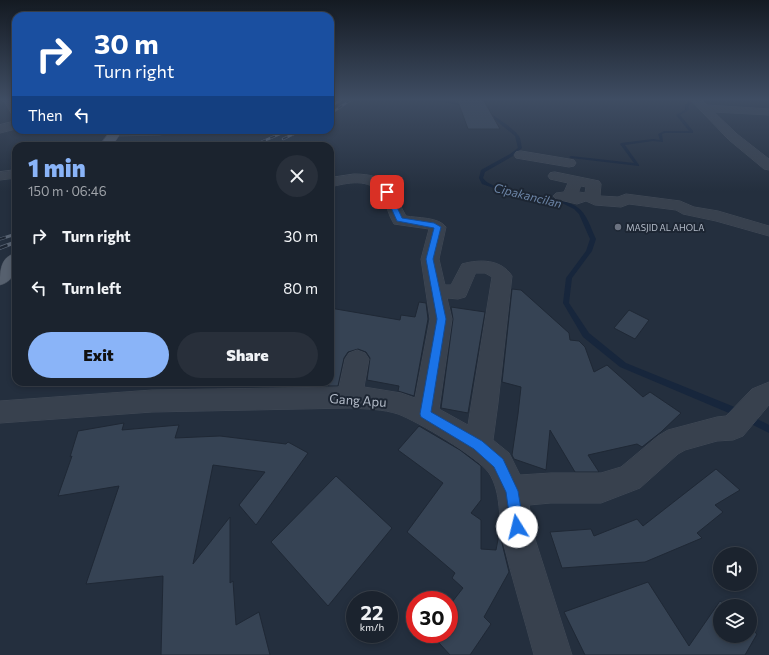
<!DOCTYPE html>
<meta charset="utf-8">
<style>
:root{--surface:#1b232e;--page:#282f3a;--text:#f1f3f6;--muted:#a0a4aa;--line:#39404a;--accent:#8ab4f8}
body{margin:0;font-family:Commissioner,sans-serif;background:var(--page);color:var(--text);height:100vh;display:flex;flex-direction:column;font-size:15px;white-space:nowrap}
*{box-sizing:border-box;margin:0}
p{font-size:13px;color:var(--muted)}
.icon{flex:none;width:22px;height:22px;fill:none;stroke:currentColor;stroke-width:2;stroke-linecap:round;stroke-linejoin:round}
.map{position:relative;flex:1;overflow:hidden}
.drawer{position:absolute;left:12px;top:142px;width:322px;height:244px;display:flex;flex-direction:column;background:var(--surface);border-radius:12px;box-shadow:0 2px 6px #0003,0 0 0 1px var(--line)}
.drawer>*{flex:none}
.hud{position:absolute;left:12px;top:12px;width:322px;height:122px;border-radius:12px;box-shadow:0 2px 6px #0003,0 0 0 1px var(--line);background:#1a4fa0;color:#fff;overflow:hidden}
.fabs{position:absolute;left:713px;top:547px;display:grid;gap:8px}
.fabs a{display:grid;place-items:center;width:44px;height:44px;border-radius:50%;background:var(--surface);box-shadow:0 2px 6px #0003,0 0 0 1px var(--line);font-size:20px}
.speed{position:absolute;left:346px;top:591px;display:flex;gap:8px;font-size:20px;font-weight:700;text-align:center}
.speed>*{display:grid;place-content:center;width:52px;height:52px;border-radius:50%;background:var(--surface);box-shadow:0 2px 6px #0003,0 0 0 1px var(--line);line-height:1}
.speed small{font-size:10px;font-weight:400}
.speed .limit{border:6px solid #d22;background:#fff;color:#111}
.pin{position:absolute;display:grid;place-items:center;width:34px;height:34px;color:#fff;margin:-17px;border-radius:8px;box-shadow:0 2px 6px #0006}
.me{position:absolute;width:44px;margin:-22px;rotate:351deg;stroke-linejoin:round;filter:drop-shadow(0 0 3px #0008)}
.turn{display:flex;align-items:center;gap:14px;height:84px;padding:0 16px;font-size:18px}
.turn .icon{width:52px;height:52px;stroke-width:2.5}
.turn b{display:block;font-size:28px;line-height:34px}
.then{display:flex;align-items:center;height:38px;padding:0 16px;background:#0003;gap:8px;font-size:15px}
.round{display:grid;place-items:center;flex:none;width:42px;height:42px;border-radius:21px;background:var(--page)}
.headline{display:flex;align-items:center;justify-content:space-between;height:68px;padding:0 16px}
h1{font-size:24px;font-weight:800;line-height:30px;color:var(--accent)}
.button{display:flex;gap:8px;margin-top:auto;padding:8px 16px}
.button a{flex:1;height:46px;border-radius:24px;background:var(--accent);color:#111;font-size:16px;font-weight:800;line-height:46px;text-align:center}
.button a+a{background:var(--page);color:var(--text)}
ul{padding:0;list-style:none}
li{display:flex;align-items:center;gap:12px;height:52px;padding:0 16px}
li div{flex:1}
li b{display:block;font-size:15px}
li em{font-style:normal}
.map>svg:first-child{display:block}
.lines{fill:none;stroke-linecap:round;stroke-linejoin:round}
.stream{fill:#17263c;fill-rule:evenodd}
.building{fill:#364354;stroke:#1f2835}
.minor-casing{stroke:#414a57;stroke-width:1}
.major-casing{stroke:#414a57;stroke-width:1}
.minor{fill:#38414e;fill-rule:evenodd}
.major{fill:#56606e;fill-rule:evenodd}
.rail-far2-casing{stroke:#5a6575;stroke-width:2.5}
.rail-far1-casing{stroke:#5a6575;stroke-width:3}
.rail-casing{stroke:#5a6575;stroke-width:4}
.rail-far2{stroke:#1d2633;stroke-width:1.5;stroke-dasharray:5;stroke-linecap:butt}
.rail-far1{stroke:#1d2633;stroke-width:2;stroke-dasharray:6;stroke-linecap:butt}
.rail{stroke:#1d2633;stroke-width:2.5;stroke-dasharray:8;stroke-linecap:butt}
.route{fill:#1a73e8;stroke:#114b97}
.worship-dot{fill:#6b7280;stroke:#1d2633;stroke-width:1.5}
.labels{text-anchor:middle;dominant-baseline:central;stroke-width:4;stroke-linejoin:round;paint-order:stroke}
.far-poi-label{font-size:9px;fill:#b4bcc9;stroke:#1d2633;text-anchor:start}
.water-label{font-size:12px;font-style:italic;fill:#6d86a8;stroke:#1d2633}
.near-street-label{font-size:13px;fill:#b4bcc9;stroke:#1d2633}
</style>
<div class="map">
<svg width="769" height="655" viewBox="0 0 769 655">
<rect width="100%" height="100%" fill="#242f3e"/>
<g class="lines">
<path class="stream" d="M430,99h7l33,7 -2,1z
M688,102l3,1 -2,2v5l-9,5 13,16v2h-28l-3,1 1,8 -10,-1 -28,4 14,20v1l-68,-8 -2,-1 2,-1 63,7 -14,-19 1,-1 32,-4 7,1 -2,-6 6,-3h25l-13,-16 9,-5v-5z
M484,111c6,1 30,18 34,24 3,3 3,9 4,13l-9,8 -28,16 -2,6c10,16 75,16 94,29 10,6 14,22 19,32l-4,12 -20,27 -3,25 20,30 37,30 116,47 1,3 -1,3 -3,1 -3,-1 -116,-49 -37,-30 -20,-34 3,-25 20,-27 4,-12 -11,-25 -5,-5 -14,-7 -55,-10 -23,-8 -3,-6 2,-8 29,-16 8,-6 -3,-12 -22,-18 -9,-5z
M748,414l21,11v8l-24,-12 -1,-3 1,-3z"/>
</g>
<path class="building" d="M457,99h26l17,30h-32z
M512,289l9,1 48,43 1,7 9,1 6,6 9,25 13,-7 36,32 7,-5 31,21 -20,19 -19,15 -5,-3 -49,11 11,17h-24l-25,-42 -4,40 -32,-11 -2,-4 6,-41 3,-27 -19,-5z
M419,302l7,1 2,16 -14,77 -16,-5 1,-5 -32,-6 3,-22 -4,-6 -8,-3 -10,3 -4,6 -6,28h-10l2,-4v-74l70,12 1,-5 14,2z
M451,307l34,5 -17,101 -27,-5 12,-89z
M629,310l20,10 -14,19 -21,-11z
M124,423l-2,7 57,-5 -4,13 45,-2 66,8 2,-2 20,11 -52,72 -17,-20 26,-33 -52,-7 -20,99 37,-47v66l3,-2 3,44 23,-13 11,43h-109l2,-79 -77,8 33,-98 -61,10 14,-40 -2,1 8,-26z
M419,426l41,24 21,16v34l-10,13 10,7v29l15,1 3,-16 1,1 9,37 -25,45 7,7 -21,31h-20l-19,-21h18v-28l14,-18 -11,-10 3,-5 -48,-41 36,-49 -45,-33z
M716,469l24,21 -25,15 8,7 -26,21 5,5 -57,24 -83,6 -12,-36 41,-3 3,7 43,-17 6,7z
M336,476l56,52 -64,78 -57,-64z
M648,582l41,64 31,-45 6,5h-6v30h30v-8l7,6 -12,21h-160l-21,-43z"/>
<g class="lines">
<g class="minor-casing">
<path id="minor" d="M3,99h10l3,4v12l-4,-1z
M690,99h11l6,6 62,4v6l-55,-3 23,22 32,25v11l-5,-1 -35,-29z
M16,121v8l-16,4v-8z
M110,130h55l1,1 -2,3 -4,1 -45,1 -4,-1 -2,-3z
M521,151l48,8 5,1 2,3 -2,3 -5,1 -53,-9 -2,-3 2,-3z
M16,170v8l-16,2v-8z
M555,172l44,9 2,3 -1,12 18,1 8,-3 54,7 14,6 24,4 51,15v10l-53,-15 -33,-7 -7,-4 -47,-6 -8,3 -26,-2 -9,-4 -9,3 -21,-5 -3,-3 3,-3 8,-1 4,-9 -18,-4 -2,-3 2,-3zM581,186l5,1 -1,6 -6,-1z
M354,174c36,0 37,15 52,42 11,2 33,1 40,11l-7,32 6,26h6l11,-21c18,-5 39,-5 50,12l-14,127 -5,37 16,13 11,22 31,-2h50l20,-6 37,-31 10,-6 49,-13 9,-1 26,-27 17,-7v23l-26,31 -10,4 -16,1 -32,9 -7,4 -38,34 -39,15h-50l-22,2 6,34 37,116h-38c-10,-38 -22,-76 -31,-114 -5,-22 -1,-48 -14,-68 -11,-16 -72,-52 -91,-59 -15,-5 -32,-5 -48,-6l-198,4 -152,11v-22l152,-11 187,-3 6,-28 4,-6 8,-3 8,3 4,6 -5,28 37,6 14,5 15,-79 -9,-60 8,-30 -35,-5c-6,-9 -7,-20 -13,-29 -11,-18 -34,-12 -51,-8v-9zM476,273h9l7,4 -24,148 -29,-16 13,-90 -5,-21 11,1 7,-2z"/>
</g>
<g class="major-casing">
<path id="major" d="M111,130h12l-11,16h-13z
M16,253c0,14 0,28 -16,32 0,-14 0,-28 16,-32z"/>
</g>
<use href="#minor" class="minor"/>
<use href="#major" class="major"/>
<g class="rail-far2-casing">
<path id="rail-far2" d="M330,107l12,-8
M330,114l22,-15
M283,139l19,-9
M252,146l37,-16"/>
</g>
<g class="rail-far1-casing">
<path id="rail-far1" d="M0,239l16,-5"/>
</g>
<g class="rail-casing">
<path id="rail" d="M0,248l16,-6"/>
</g>
<use href="#rail-far2" class="rail-far2"/>
<use href="#rail-far1" class="rail-far1"/>
<use href="#rail" class="rail"/>
</g>
<linearGradient id="sky" x2="0" y2="1"><stop stop-color="#141a22"/><stop offset="0.52" stop-color="#3f4d63"/><stop offset="1" stop-color="#3f4d63" stop-opacity="0"/></linearGradient>
<rect width="769" height="191" fill="url(#sky)"/>
<path class="route" d="M385,191l5,1 12,26 32,5 7,4 -8,32 13,60 -15,93 51,29 21,18 15,32 6,36 -2,5 -5,2 -4,-2 -2,-5 -5,-35 -12,-25 -20,-18 -53,-32 -1,-3 17,-95 -11,-60 8,-31 -37,-7 -13,-29z"/>
<circle class="worship-dot" cx="618" cy="227" r="4"/>
<g class="labels">
<g class="far-poi-label">
<text x="626" y="227">MASJID AL AHOLA</text>
</g>
<g class="water-label">
<text transform="translate(528 195) rotate(14)">Cipakancilan</text>
</g>
<g class="near-street-label">
<text transform="translate(358 400) rotate(4)">Gang Apu</text>
</g>
</g>
</svg>
<div class="fabs">
<a><svg class="icon" aria-label="sound" viewBox="0 0 24 24"><path d="M4 9h4l5-4v14l-5-4H4zM17 9q2 3 0 6"/></svg></a>
<a><svg class="icon" aria-label="layers" viewBox="0 0 24 24"><path d="M12 4l9 5-9 5-9-5zM3 14l9 5 9-5"/></svg></a>
</div>
<div class="speed"><div>22<small>km/h</small></div><div class="limit">30</div></div>
<div class="pin" style="left:387px;top:192px;background:#d93025"><svg class="icon" aria-label="arrive" viewBox="0 0 24 24"><path d="M6 21V4h12l-3 4 3 4H6"/></svg></div>
<svg class="me" style="left:517px;top:527px" viewBox="-20 -20 40 40"><circle r="19" fill="#fff"/><path d="M0-13L10 11 0 6-10 11z" fill="#1a73e8"/></svg>
<div class="hud">
<div class="turn"><svg class="icon" aria-label="right" viewBox="0 0 24 24"><path d="M7 20v-9h11M14 6l5 5-5 5"/></svg><div><b>30 m</b>Turn right</div></div>
<div class="then">Then<svg class="icon" aria-label="left" viewBox="0 0 24 24"><path d="M17 20v-9H6M10 6l-5 5 5 5"/></svg></div>
</div>
<section class="drawer">
<div class="headline"><div><h1>1 min</h1><p>150 m · 06:46</p></div><a class="round"><svg class="icon" aria-label="close" viewBox="0 0 24 24"><path d="M6 6l12 12M18 6L6 18"/></svg></a></div>
<ul>
<li><svg class="icon" aria-label="right" viewBox="0 0 24 24"><path d="M7 20v-9h11M14 6l5 5-5 5"/></svg><div><b>Turn right</b></div><em>30 m</em></li>
<li><svg class="icon" aria-label="left" viewBox="0 0 24 24"><path d="M17 20v-9H6M10 6l-5 5 5 5"/></svg><div><b>Turn left</b></div><em>80 m</em></li>
</ul>
<div class="button"><a>Exit</a><a>Share</a></div>
</section>
</div>
